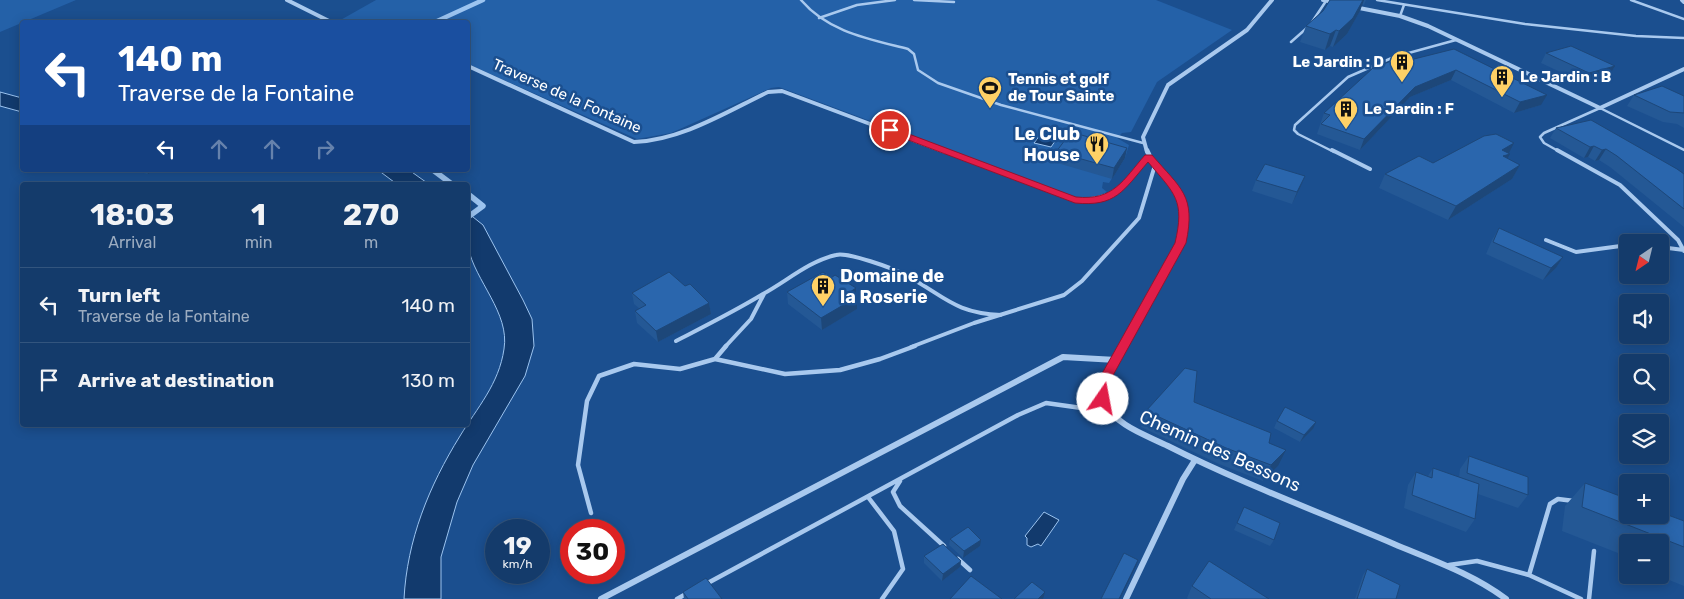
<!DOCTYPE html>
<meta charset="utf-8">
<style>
:root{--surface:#143b6b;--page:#214673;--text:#f1f3f6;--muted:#9dadc1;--line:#33557e}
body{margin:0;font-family:Rubik,sans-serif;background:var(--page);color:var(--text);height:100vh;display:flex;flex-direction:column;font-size:19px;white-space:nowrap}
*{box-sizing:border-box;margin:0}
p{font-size:16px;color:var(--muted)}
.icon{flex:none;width:28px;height:28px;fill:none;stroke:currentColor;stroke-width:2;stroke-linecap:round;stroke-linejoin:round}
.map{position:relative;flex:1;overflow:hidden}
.details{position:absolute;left:20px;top:182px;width:450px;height:245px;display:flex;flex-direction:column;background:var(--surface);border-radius:5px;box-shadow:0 2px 12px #0003,0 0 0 1px var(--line)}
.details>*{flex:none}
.hud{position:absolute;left:20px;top:20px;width:450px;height:152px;border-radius:5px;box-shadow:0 2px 12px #0003,0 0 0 1px var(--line);background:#1a4fa0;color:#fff;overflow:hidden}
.needle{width:32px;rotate:215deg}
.tools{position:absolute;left:1619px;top:234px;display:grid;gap:10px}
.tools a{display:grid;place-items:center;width:50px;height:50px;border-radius:5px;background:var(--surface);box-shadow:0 2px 12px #0003,0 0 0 1px var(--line);font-size:25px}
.speed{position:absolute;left:485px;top:519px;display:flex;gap:10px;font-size:25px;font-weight:700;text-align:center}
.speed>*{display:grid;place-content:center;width:65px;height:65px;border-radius:50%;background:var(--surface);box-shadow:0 2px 12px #0003,0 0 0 1px var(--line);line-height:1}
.speed small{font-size:12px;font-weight:400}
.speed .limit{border:8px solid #d22;background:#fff;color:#111}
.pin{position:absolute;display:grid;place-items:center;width:42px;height:42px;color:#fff;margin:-21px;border:2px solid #fff;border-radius:50%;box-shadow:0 1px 5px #0007}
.me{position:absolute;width:55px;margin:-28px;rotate:12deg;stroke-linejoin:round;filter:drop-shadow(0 0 4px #0008)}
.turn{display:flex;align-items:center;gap:18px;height:105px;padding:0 15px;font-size:22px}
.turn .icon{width:65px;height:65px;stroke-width:2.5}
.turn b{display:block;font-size:35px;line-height:42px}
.lanes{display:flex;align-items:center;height:48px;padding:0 15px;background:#0003;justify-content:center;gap:25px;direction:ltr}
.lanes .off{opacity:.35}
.eta{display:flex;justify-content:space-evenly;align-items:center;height:85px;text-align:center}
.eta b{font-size:30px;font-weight:700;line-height:35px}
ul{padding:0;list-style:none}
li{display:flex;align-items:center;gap:15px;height:75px;padding:0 15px;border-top:1px solid var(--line)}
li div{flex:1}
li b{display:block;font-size:19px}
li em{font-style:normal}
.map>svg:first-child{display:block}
.green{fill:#2461a8}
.water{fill:#123a6d;stroke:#9cc4f0}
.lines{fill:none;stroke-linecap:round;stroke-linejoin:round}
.stream-far1{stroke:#9cc4f0;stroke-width:4.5}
.stream{stroke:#9cc4f0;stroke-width:5.5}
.service-far2{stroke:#a9c9ee;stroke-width:2.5}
.service-far1{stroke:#a9c9ee;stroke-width:4}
.service{stroke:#a9c9ee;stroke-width:4.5}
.minor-far2{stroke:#a9c9ee;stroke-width:4}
.minor-far1{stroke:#a9c9ee;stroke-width:4.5}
.minor{stroke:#a9c9ee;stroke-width:6}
.wall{fill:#245895}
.shaded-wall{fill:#1d4779}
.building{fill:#2a66ad;stroke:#1d4779}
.route{fill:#e11d48;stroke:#92132f}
.labels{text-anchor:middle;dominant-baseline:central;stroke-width:5;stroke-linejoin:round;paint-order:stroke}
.far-poi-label{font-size:15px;font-weight:bold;fill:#fff;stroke:#1b4f8f;text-anchor:start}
.far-street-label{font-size:15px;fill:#fff;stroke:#1b4f8f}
.poi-label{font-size:18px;font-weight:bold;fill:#fff;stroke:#1b4f8f;text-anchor:end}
.street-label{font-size:18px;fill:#fff;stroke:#1b4f8f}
</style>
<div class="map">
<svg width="1684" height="599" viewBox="0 0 1684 599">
<rect width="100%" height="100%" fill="#1b4f8f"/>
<path class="green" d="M0,0h76l-76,32z
M376,0h780l76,30 -75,52 -26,50 -9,1 -5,5 12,7 -4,13 -16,25 -6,-1 -1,6 5,4 -14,6h-18l-166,-64 -2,-4 -23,-9 -11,1 -94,-35 -8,1 -100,45 -34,6 -169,-75v-42h-131z"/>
<path class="water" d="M0,92l22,6v14l-22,-6z
M1046,127l16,4 -11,16 -17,-4z
M378,170h31l21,15h-32z
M468,213l15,12 40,75 9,19 2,27 -9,30 -52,89 -16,37 -16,55v42h-37c3,-59 25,-113 56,-163 17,-28 39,-52 44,-87 6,-36 -29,-68 -36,-102 -3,-10 -1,-24 0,-34z
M1044,512l15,8 -18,26 -3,-2 -7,3 -4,-2v-7l-2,-2z"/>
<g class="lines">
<path class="stream-far1" d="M435,22l48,-22"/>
<path class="stream" d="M433,170l20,15
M468,194l15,12 -15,11"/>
<path class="service-far2" d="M801,0c27,32 68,39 107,49l6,5 4,16 20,13 63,22 142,38
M914,0l40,2
M1377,0l148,24 111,12 48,2
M1631,0l53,19
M1400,16l4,-11
M819,18l38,-13 38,-5
M1312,22l14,-21
M1291,42l17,-15
M1334,152l-36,-18 -4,-4 1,-5 53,-48 46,-20 62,-17
M1560,152l-16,-9 -4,-6 4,-4 56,-25 84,42"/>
<path class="service-far1" d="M1332,150l38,19
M1557,150l63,35 58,55 6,11
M1546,240l30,12 52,-7
M1660,247l24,3
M676,341c29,-15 59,-30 87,-47 24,-13 46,-33 73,-39 12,-3 57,13 69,20 39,20 48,38 96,40
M725,347l26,-28 13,-25
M911,347l63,-24 90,-28 18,-14 57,-63 16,-53"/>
<path class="service" d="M715,359l11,-13
M900,481l-7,11 7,14 44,40
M868,497l26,34 9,38 -21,30
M591,513l-13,-48 9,-64 12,-25 35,-12 46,5 35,-10 70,15 55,-4 40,-11 35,-13
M958,559l12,11
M1449,565l28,-4 52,14 52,24
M1529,575l21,-71 8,-5 16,2
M706,584l312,-169 28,-12 64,9
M677,599l9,-5
M1589,599l5,-48"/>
<path class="minor-far2" d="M287,0l44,22
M1323,0l11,2
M1682,0l2,2
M1354,7l46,9 28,10 172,82 84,-39
M468,66l166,76c48,-2 92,-30 134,-50l14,-1 163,61
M1147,152l-4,-15 25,-52 79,-55 25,-30"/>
<path class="minor-far1" d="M942,150l133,50c40,1 50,-15 73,-44
M1123,347c15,-29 72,-113 61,-143 -8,-21 -29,-33 -37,-54"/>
<path class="minor" d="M1123,346c-8,14 -26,38 -19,55 11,25 42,34 64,45 73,37 151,66 226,98 38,16 79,30 112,55
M601,599l462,-242 53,3
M1126,599l57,-120 12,-19"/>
</g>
<path class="wall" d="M1330,0h36l-2,5 -2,-1 -2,7 -13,23 -14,13 -3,-1 -5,4 -25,-8 6,-16 17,-15z
M1454,49l87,56 -27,8 -63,-33 -41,17 -50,53 -43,-16 7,-21 82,-52z
M1546,53l69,13 -6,10 -25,7 -43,-20z
M1634,95l50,1v32l-7,-4 -14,-2 -36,-16z
M1556,128l128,46v53l-74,-60 -11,-7 -4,1 -7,-4 -4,1 -34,-20z
M1127,148l-2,10 -13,21 -58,-17 2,-10z
M1509,153l-2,6 13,6 -8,14 -64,41 -69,-32 6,-14 48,-11z
M131,170h25l-8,4z
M1305,176l-5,12 -8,16 -40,-13 4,-11z
M1499,228l64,29 -7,11 -13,12 -57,-26 6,-14z
M685,286l24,17 2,11 -53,28 -21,-19 -2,-12 5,-2 -6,-5 -2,-11z
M787,292l70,17 -35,21 -34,-26z
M1194,402l84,64 -15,15 -44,-17 -78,-37 5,-16z
M1277,421l36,8 -13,13 -26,-14z
M1469,456l59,39 -10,13 -40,-14 -3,25 -9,13 -62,-24 4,-23 8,-13 12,4 5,-8 26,9 1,-8z
M1585,483l99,38v65l-15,-6v-6l-9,-3v-29h-32v15l-66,-26 3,-25z
M1244,507l30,33 -4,6 -36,-16z
M950,539l30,7 -17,12 -14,-13z
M924,556l37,5 -1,6 -18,14 -18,-18z
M1367,569l29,30h-41l8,-24z
M1192,586l77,13h-81l-1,-1z
M683,592l39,7h-38z"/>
<path class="shaded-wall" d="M1363,0h1l-4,11 -13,23 -14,13 6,-16z
M1336,30l-6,16 -5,4 5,-16z
M1615,66l-6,10 -25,7 5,-10z
M1456,70l-5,10 -41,17 -50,53 4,-11 51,-52z
M1547,95l-6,10 -27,8 6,-11z
M1514,143l-6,12 2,-1 -8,14v-18z
M1594,146l-6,11 -4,1 6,-11z
M1127,148l-2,10 -13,21 2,-11z
M1606,149l-7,11 -4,1 7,-11z
M1520,165l-8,14 -64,41 8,-14z
M146,170h10l-8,4z
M1305,176l-5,12 -8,16 5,-12z
M1563,257l-7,11 -13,12 8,-12z
M856,288v10l1,-1v12l-35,21 -1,-12 29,-26z
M709,303l2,11 -53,28 -2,-11z
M1316,422l-3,7 -13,13 4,-7z
M1286,450l-8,16 -15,15 8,-16z
M981,540l-1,6 -17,12 1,-7z
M1138,560l-2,6 -16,33h-1z
M961,561l-1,6 -18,14 1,-7z
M1045,592l-2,7h-5z"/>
<path class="building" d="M1330,0h33l-10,18 -14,13 -3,-1 -6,4 -24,-8 17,-15z
M1571,46l44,20 -26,7 -43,-20z
M1454,49l93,46 -27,7 -64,-32 -41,17 -51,52 -43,-15 9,-9 -6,-2 49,-45 26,-10 7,3z
M1662,86l22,10v17l-14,-1 -36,-17z
M1591,120l86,49 7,5v35l-67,-53 -11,-7 -4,1 -8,-4 -4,1 -34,-19z
M1071,132l56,16 -13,20 -58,-16z
M1496,134l18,9 -12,7 8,4 -7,2 17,9 -64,41 -71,-32 34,-18 14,7 51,-27z
M1265,164l40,12 -8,16 -41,-12z
M1499,228l64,29 -12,11 -58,-26z
M669,272l16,14 5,-2 19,19 -53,28 -21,-20 11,-6 -14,-12z
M823,272l8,6 4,-3 21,13 -6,4 7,5 -36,21 -34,-26z
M1185,368l12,3 -3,31 77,31 -2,10 17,7 -15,15 -45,-17 -80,-37z
M1285,407l31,15 -12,13 -27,-14z
M1469,456l59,21v18l-61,-22z
M1433,468l46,16 -4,35 -63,-24 4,-23 16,6z
M1585,483l43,16v16h32v-3l24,9v26l-102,-40z
M1244,507l36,16 -6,17 -37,-17z
M968,527l13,13 -17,11 -14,-12z
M943,544l18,17 -18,13 -19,-18z
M1124,553l14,7 -19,39h-18z
M1209,561l60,38h-58l-19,-13z
M1367,569l33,16 -4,14h-39z
M971,576l31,23h-52z
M706,578l16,21h-34l-5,-7z
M1032,582l13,10 -7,7h-24z"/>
<path class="route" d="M887,128h6l183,69c38,4 47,-17 69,-42h7c29,34 44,40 34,88l-75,136 -4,24h-9l-2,-4 3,-20 76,-136c10,-43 0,-49 -27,-81 -25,29 -32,45 -73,41l-188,-71z"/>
<defs>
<g id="building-pin" transform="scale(1.25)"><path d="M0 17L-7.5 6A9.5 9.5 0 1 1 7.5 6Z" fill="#ffd166" stroke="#1b4f8f"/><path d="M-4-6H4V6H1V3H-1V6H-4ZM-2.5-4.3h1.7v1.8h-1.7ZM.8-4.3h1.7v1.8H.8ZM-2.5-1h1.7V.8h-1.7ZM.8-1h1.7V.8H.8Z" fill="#111"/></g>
<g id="stadium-pin" transform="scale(1.25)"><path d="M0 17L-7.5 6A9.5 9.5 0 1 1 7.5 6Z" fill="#ffd166" stroke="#1b4f8f"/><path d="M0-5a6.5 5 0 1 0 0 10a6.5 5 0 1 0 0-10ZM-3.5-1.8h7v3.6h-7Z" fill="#111"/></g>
<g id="restaurant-pin" transform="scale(1.25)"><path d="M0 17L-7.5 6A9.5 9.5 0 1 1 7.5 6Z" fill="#ffd166" stroke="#1b4f8f"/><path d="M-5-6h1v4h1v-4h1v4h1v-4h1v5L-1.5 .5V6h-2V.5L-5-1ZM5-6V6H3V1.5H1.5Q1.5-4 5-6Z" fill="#111"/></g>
</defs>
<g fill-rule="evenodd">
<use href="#building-pin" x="1402" y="62"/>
<use href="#building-pin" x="1502" y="77"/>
<use href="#stadium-pin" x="990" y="88"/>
<use href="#building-pin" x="1346" y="109"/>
<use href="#restaurant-pin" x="1097" y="144"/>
<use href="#building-pin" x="823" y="286"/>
</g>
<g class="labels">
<g class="far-poi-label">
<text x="1384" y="62" text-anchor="end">Le Jardin : D</text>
<text x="1520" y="77">Le Jardin : B</text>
<text x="1008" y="79">Tennis et golf<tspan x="1008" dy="17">de Tour Sainte</tspan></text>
<text x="1364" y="109">Le Jardin : F</text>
</g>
<g class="far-street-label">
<text transform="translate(567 96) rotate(24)">Traverse de la Fontaine</text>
</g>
<g class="poi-label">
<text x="1080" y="134">Le Club<tspan x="1080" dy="21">House</tspan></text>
<text x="840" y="276" text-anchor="start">Domaine de<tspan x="840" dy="21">la Roserie</tspan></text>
</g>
<g class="street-label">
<text transform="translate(1220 451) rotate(24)">Chemin des Bessons</text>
</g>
</g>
</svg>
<div class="tools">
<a><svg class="needle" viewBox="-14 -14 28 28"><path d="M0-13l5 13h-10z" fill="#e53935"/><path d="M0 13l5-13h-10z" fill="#9dadc1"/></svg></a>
<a><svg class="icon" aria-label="sound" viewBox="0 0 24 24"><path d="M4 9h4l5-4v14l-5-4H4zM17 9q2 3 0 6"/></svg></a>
<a><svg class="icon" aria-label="search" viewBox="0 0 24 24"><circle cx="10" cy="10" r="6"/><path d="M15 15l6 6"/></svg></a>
<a><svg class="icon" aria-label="layers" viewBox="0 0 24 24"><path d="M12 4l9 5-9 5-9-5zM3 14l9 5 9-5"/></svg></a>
<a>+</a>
<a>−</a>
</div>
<div class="speed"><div>19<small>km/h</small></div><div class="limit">30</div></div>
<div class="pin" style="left:890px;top:130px;background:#d93025"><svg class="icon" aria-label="arrive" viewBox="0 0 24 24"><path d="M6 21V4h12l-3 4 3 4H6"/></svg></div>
<svg class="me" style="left:1103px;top:399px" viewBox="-20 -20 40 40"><circle r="19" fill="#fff"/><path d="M0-13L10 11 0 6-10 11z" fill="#e11d48"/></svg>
<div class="hud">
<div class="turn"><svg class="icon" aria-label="left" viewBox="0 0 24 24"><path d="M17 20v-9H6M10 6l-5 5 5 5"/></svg><div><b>140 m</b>Traverse de la Fontaine</div></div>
<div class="lanes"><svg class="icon" aria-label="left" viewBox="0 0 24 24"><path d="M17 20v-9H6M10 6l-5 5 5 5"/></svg><svg class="icon off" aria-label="ahead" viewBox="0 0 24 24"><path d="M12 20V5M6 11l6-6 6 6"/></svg><svg class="icon off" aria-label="ahead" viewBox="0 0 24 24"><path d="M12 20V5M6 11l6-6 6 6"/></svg><svg class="icon off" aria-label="right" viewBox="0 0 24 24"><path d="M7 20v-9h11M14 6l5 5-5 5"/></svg></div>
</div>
<section class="details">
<div class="eta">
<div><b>18:03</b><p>Arrival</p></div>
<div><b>1</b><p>min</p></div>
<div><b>270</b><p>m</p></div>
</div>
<ul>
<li><svg class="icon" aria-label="left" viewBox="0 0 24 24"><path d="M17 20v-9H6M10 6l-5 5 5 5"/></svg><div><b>Turn left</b><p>Traverse de la Fontaine</p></div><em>140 m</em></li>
<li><svg class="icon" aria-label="arrive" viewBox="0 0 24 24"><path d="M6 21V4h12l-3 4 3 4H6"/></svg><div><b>Arrive at destination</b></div><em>130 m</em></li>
</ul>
</section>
</div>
